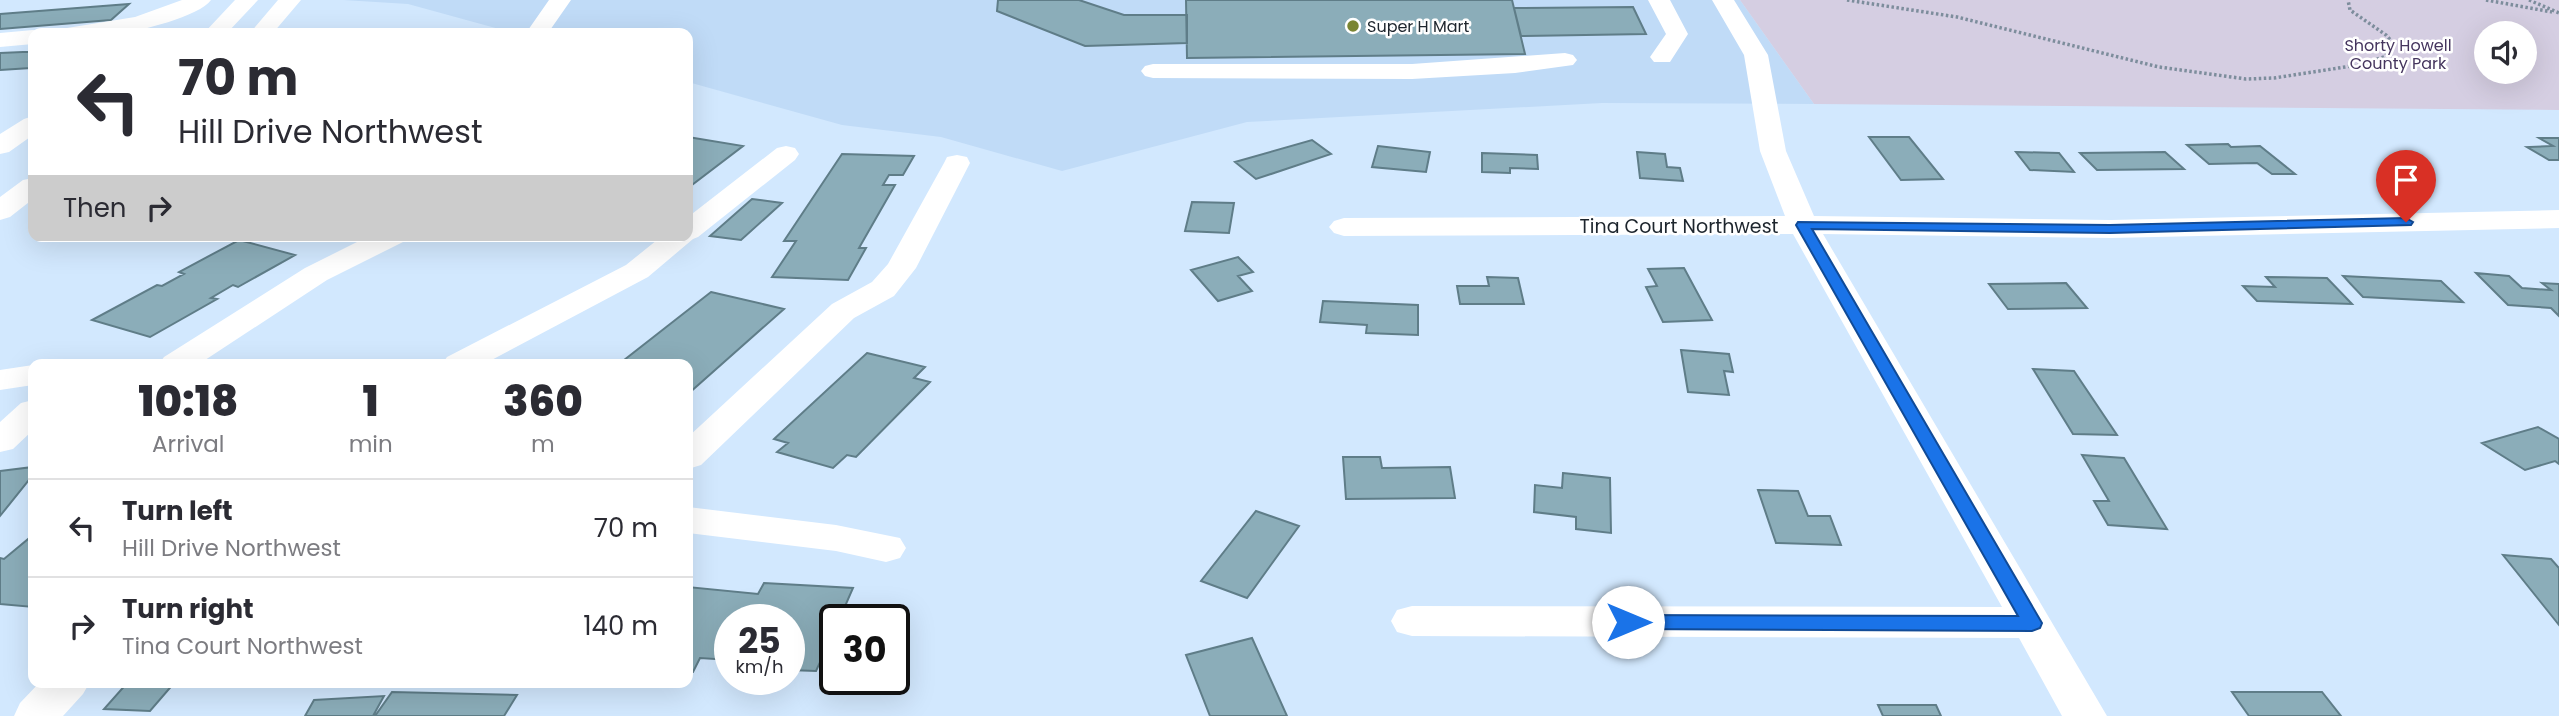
<!DOCTYPE html>
<style>
:root{--surface:#fff;--page:#f7f7f7;--text:#2b2b33;--muted:#7c7c81;--line:#e1e1e2}
body{margin:0;font-family:Poppins,sans-serif;background:var(--page);color:var(--text);height:100vh;display:flex;flex-direction:column;font-size:26px;white-space:nowrap}
*{box-sizing:border-box;margin:0}
p{font-size:23px;color:var(--muted)}
.icon{flex:none;width:38px;height:38px;fill:none;stroke:currentColor;stroke-width:2;stroke-linecap:round;stroke-linejoin:round}
.map{position:relative;flex:1;overflow:hidden}
.side{position:absolute;left:28px;top:359px;width:665px;height:329px;display:flex;flex-direction:column;background:var(--surface);border-radius:14px;box-shadow:0 7px 28px #0002}
.side>*{flex:none}
.banner{position:absolute;left:28px;top:28px;width:665px;height:214px;border-radius:14px;box-shadow:0 7px 28px #0002;background:#fff;color:var(--text);overflow:hidden}
.tools{position:absolute;left:2474px;top:21px;display:grid;gap:14px}
.tools a{display:grid;place-items:center;width:63px;height:63px;border-radius:50%;background:var(--surface);box-shadow:0 7px 28px #0002;font-size:35px}
.speed{position:absolute;left:714px;top:604px;display:flex;gap:14px;font-size:35px;font-weight:700;text-align:center}
.speed>*{display:grid;place-content:center;width:91px;height:91px;border-radius:50%;background:var(--surface);box-shadow:0 7px 28px #0002;line-height:1}
.speed small{font-size:18px;font-weight:400}
.speed .limit{border:4px solid #111;border-radius:10px;background:#fff;color:#111}
.pin{position:absolute;display:grid;place-items:center;width:60px;height:60px;color:#fff;margin:-72px -30px;border-radius:50% 50% 50% 0;rotate:-45deg;box-shadow:0 0 7px #0007}
.pin .icon{rotate:45deg}
.me{position:absolute;width:77px;margin:-38px;rotate:90deg;stroke-linejoin:round;filter:drop-shadow(0 0 5px #0008)}
.turn{display:flex;align-items:center;gap:24px;height:147px;padding:0 35px;font-size:32px}
.turn .icon{width:91px;height:91px;stroke-width:2.5}
.turn b{display:block;font-size:49px;line-height:60px}
.then{display:flex;align-items:center;height:66px;padding:0 35px;background:#0003;gap:14px;font-size:26px}
.eta{display:flex;justify-content:space-evenly;align-items:center;height:119px;text-align:center}
.eta b{font-size:42px;font-weight:800;line-height:49px}
ul{padding:0;list-style:none}
li{display:flex;align-items:center;gap:21px;height:98px;padding:0 35px;border-top:2px solid var(--line)}
li div{flex:1}
li b{display:block;font-size:26px}
li em{font-style:normal}
.map>svg:first-child{display:block}
.built{fill:#c0dbf7}
.green{fill:#d5cee2;fill-rule:evenodd}
.building{fill:#8badb9;stroke:#5f7d88;stroke-width:2}
.lines{fill:none;stroke-linecap:round;stroke-linejoin:round}
.path{stroke:#7d8d9c;stroke-width:3.5;stroke-dasharray:2.5 2.5;stroke-linecap:butt}
.minor{fill:#fff;fill-rule:evenodd}
.route{fill:#1a73e8;stroke:#114b97;stroke-width:2}
.poi-dot{fill:#7a8532;stroke:#fff;stroke-width:2.5}
.labels{text-anchor:middle;dominant-baseline:central;stroke-width:5;stroke-linejoin:round;paint-order:stroke}
.far-poi-label{font-size:16px;fill:#1d252d;stroke:#fff;text-anchor:start}
.far-park-label{font-size:16px;fill:#45355e;stroke:#fff}
.street-label{font-size:19px;fill:#1d252d;stroke:#fff}
</style>
<div class="map">
<svg width="2559" height="716" viewBox="0 0 2559 716">
<rect width="100%" height="100%" fill="#d2e8fe"/>
<path class="built" d="M343,0h1397l74,104 -212,-1 -355,19 -185,49 -121,-34 -99,-12 -154,-43v-49h-174l-106,-29z"/>
<path class="green" d="M1740,0h819v110l-745,-6zM2487,33h38v39h-38z"/>
<path class="building" d="M998,0h81l45,15h63v28l-102,3 -88,-35z
M1186,0h326l13,54 -338,4z
M129,4l-18,16 -111,9v-15z
M1633,7l13,27 -125,2 -7,-28z
M23,52h10v14l-2,2 -31,2v-17z
M688,137l55,9 -55,42z
M1869,137h40l34,42 -42,1z
M2539,138h20v22h-10l-22,-13 26,-1z
M1312,140l19,14 -75,25 -21,-17z
M2228,144l3,3 29,-1 35,28h-23l-15,-11 -48,1 -22,-19z
M1378,146l52,6 -4,20 -54,-5z
M1637,152l28,2 2,13 13,1 3,13 -43,-3z
M2016,152l43,1 15,19 -44,-2z
M2165,152l19,17 -87,1 -17,-17z
M1482,153l55,2 1,14 -28,-1v5l-28,-1z
M842,154l72,2 -11,19h-14l-6,10h12l-36,63h7l-18,32 -76,-3 24,-36h-12z
M752,199l30,4 -41,37 -31,-4z
M1192,202l42,1 -5,30 -44,-2z
M239,240l56,15 -57,32 -5,-2 -22,13 6,1 -67,38 -58,-17 65,-35 5,1 22,-12 -5,-2z
M1238,257l15,15 -15,4 14,15 -34,10 -27,-31z
M1684,268l28,52 -49,2 -17,-35 11,-1 -9,-17z
M2476,273l33,3 13,12 29,2 -9,-7 17,1v32l-8,-8 -43,-3z
M2343,276l98,5 22,21 -100,-5z
M1487,277l31,1 6,26h-64l-3,-18h32z
M2266,277l61,1 25,26 -95,-3 -14,-15 32,1z
M2066,283l21,25 -79,1 -19,-25z
M711,292l73,17 -96,85v-30h-69z
M1323,301l95,4v30l-52,-2 1,-8 -47,-3z
M1681,350l48,4 4,18 -9,-1 5,24 -41,-3z
M867,353l58,14 -11,11 16,4 -74,75 -9,-2 -14,13 -56,-16 11,-9 -14,-4z
M2033,369l41,2 43,64 -44,-1z
M2538,427l21,12v25l-4,-3 -30,9 -43,-27z
M2082,455l42,3 43,71 -59,-4 -14,-24h15z
M1343,457h37l2,11 68,-1 5,31 -109,1z
M33,467v8l-33,41v-45z
M1563,473l47,5 1,55 -35,-4v-12l-42,-5 1,-27 27,3z
M1758,490l40,1 10,25h22l11,29 -65,-2z
M1256,511l43,15 -52,72 -46,-17z
M33,535v72l-33,-3v-46l4,1z
M2503,555l48,4 8,9v57z
M764,583l89,5 -14,32h-4v10l-19,41 -27,-1v-50h-59v40l-30,-2 -7,14h-5v-85l70,7z
M1252,638l35,78h-77l-24,-61z
M128,682h47l-25,29 -46,-2z
M392,692l125,3 -13,21h-129z
M2232,692h90l19,24h-92z
M384,696l-11,20h-68l9,-16z
M1878,705h58l5,11h-58z"/>
<g class="lines">
<path class="path" d="M1847,0l110,17 202,50 87,12 28,-1 84,-13 26,-8 10,-13 -8,-9 -36,-25 -2,-10
M2486,0l66,12
M2529,0l30,13"/>
<path class="minor" d="M182,0h29c-11,16 -73,32 -92,33 -18,1 -38,1 -55,0l3,-5 68,-11z
M235,0h23l-31,33h-23z
M278,0h23l-28,33h-23z
M549,0h22l-23,33h-22z
M1648,0h22l18,34 -18,28h-16l-4,-5 16,-23z
M1712,0h22l34,55 18,96 28,65 297,4 448,-10v18l-448,10 -288,-4 284,482h-45l-43,-78 -607,-2 -15,-4 -6,-11 6,-11 15,-4 590,1 -209,-373 -449,2 -10,-3 -5,-6 5,-6 10,-3 441,-2 -25,-65 -16,-96z
M33,30l9,3h-9v11l-33,3v-14z
M1565,53l8,2 4,5 -4,5 -58,8 -103,6 -259,-1 -8,-2 -4,-5 4,-5 8,-2h259z
M33,116v19l-24,17 -9,2v-20l24,-15z
M786,146l9,2 4,6 -4,6 -97,77 -5,2 -45,38 -164,87h-42l5,-7 179,-92 36,-29h26v-19l89,-69z
M957,155l10,2 3,6 -54,105 -22,28 -40,22 -153,147 -13,4v-32l144,-133 40,-22 16,-18 56,-101 3,-6z
M33,178v21l-23,18 -10,3v-23l23,-17z
M369,236h38l-4,6 -76,38 -128,84h-40l5,-7 141,-89z
M33,365v20l-33,5v-20z
M33,400v30l-20,19 -13,3v-30l21,-19z
M688,507l148,18 64,13 6,10 -6,10 -14,4 -50,-11 -148,-18z
M40,682h50l-7,12 -20,22h-49l6,-13z"/>
</g>
<path class="route" d="M2406,218l7,4 -2,3 -301,8 -298,-4 230,394 -2,5 -8,3 -404,-2 -8,-2 -3,-5 3,-5 8,-2 390,1 -222,-391 2,-3 312,3z"/>
<circle class="poi-dot" cx="1353" cy="26" r="7"/>
<g class="labels">
<g class="far-poi-label">
<text x="1367" y="26">Super H Mart</text>
</g>
<g class="far-park-label">
<text x="2398" y="45">Shorty Howell<tspan x="2398" dy="18">County Park</tspan></text>
</g>
<g class="street-label">
<text x="1679" y="226">Tina Court Northwest</text>
</g>
</g>
</svg>
<div class="tools">
<a><svg class="icon" aria-label="sound" viewBox="0 0 24 24"><path d="M4 9h4l5-4v14l-5-4H4zM17 9q2 3 0 6"/></svg></a>
</div>
<div class="speed"><div>25<small>km/h</small></div><div class="limit">30</div></div>
<div class="pin" style="left:2406px;top:222px;background:#d93025"><svg class="icon" aria-label="arrive" viewBox="0 0 24 24"><path d="M6 21V4h12l-3 4 3 4H6"/></svg></div>
<svg class="me" style="left:1628px;top:622px" viewBox="-20 -20 40 40"><circle r="19" fill="#fff"/><path d="M0-13L10 11 0 6-10 11z" fill="#1a73e8"/></svg>
<div class="banner">
<div class="turn"><svg class="icon" aria-label="left" viewBox="0 0 24 24"><path d="M17 20v-9H6M10 6l-5 5 5 5"/></svg><div><b>70 m</b>Hill Drive Northwest</div></div>
<div class="then">Then<svg class="icon" aria-label="right" viewBox="0 0 24 24"><path d="M7 20v-9h11M14 6l5 5-5 5"/></svg></div>
</div>
<section class="side">
<div class="eta">
<div><b>10:18</b><p>Arrival</p></div>
<div><b>1</b><p>min</p></div>
<div><b>360</b><p>m</p></div>
</div>
<ul>
<li><svg class="icon" aria-label="left" viewBox="0 0 24 24"><path d="M17 20v-9H6M10 6l-5 5 5 5"/></svg><div><b>Turn left</b><p>Hill Drive Northwest</p></div><em>70 m</em></li>
<li><svg class="icon" aria-label="right" viewBox="0 0 24 24"><path d="M7 20v-9h11M14 6l5 5-5 5"/></svg><div><b>Turn right</b><p>Tina Court Northwest</p></div><em>140 m</em></li>
</ul>
</section>
</div>
